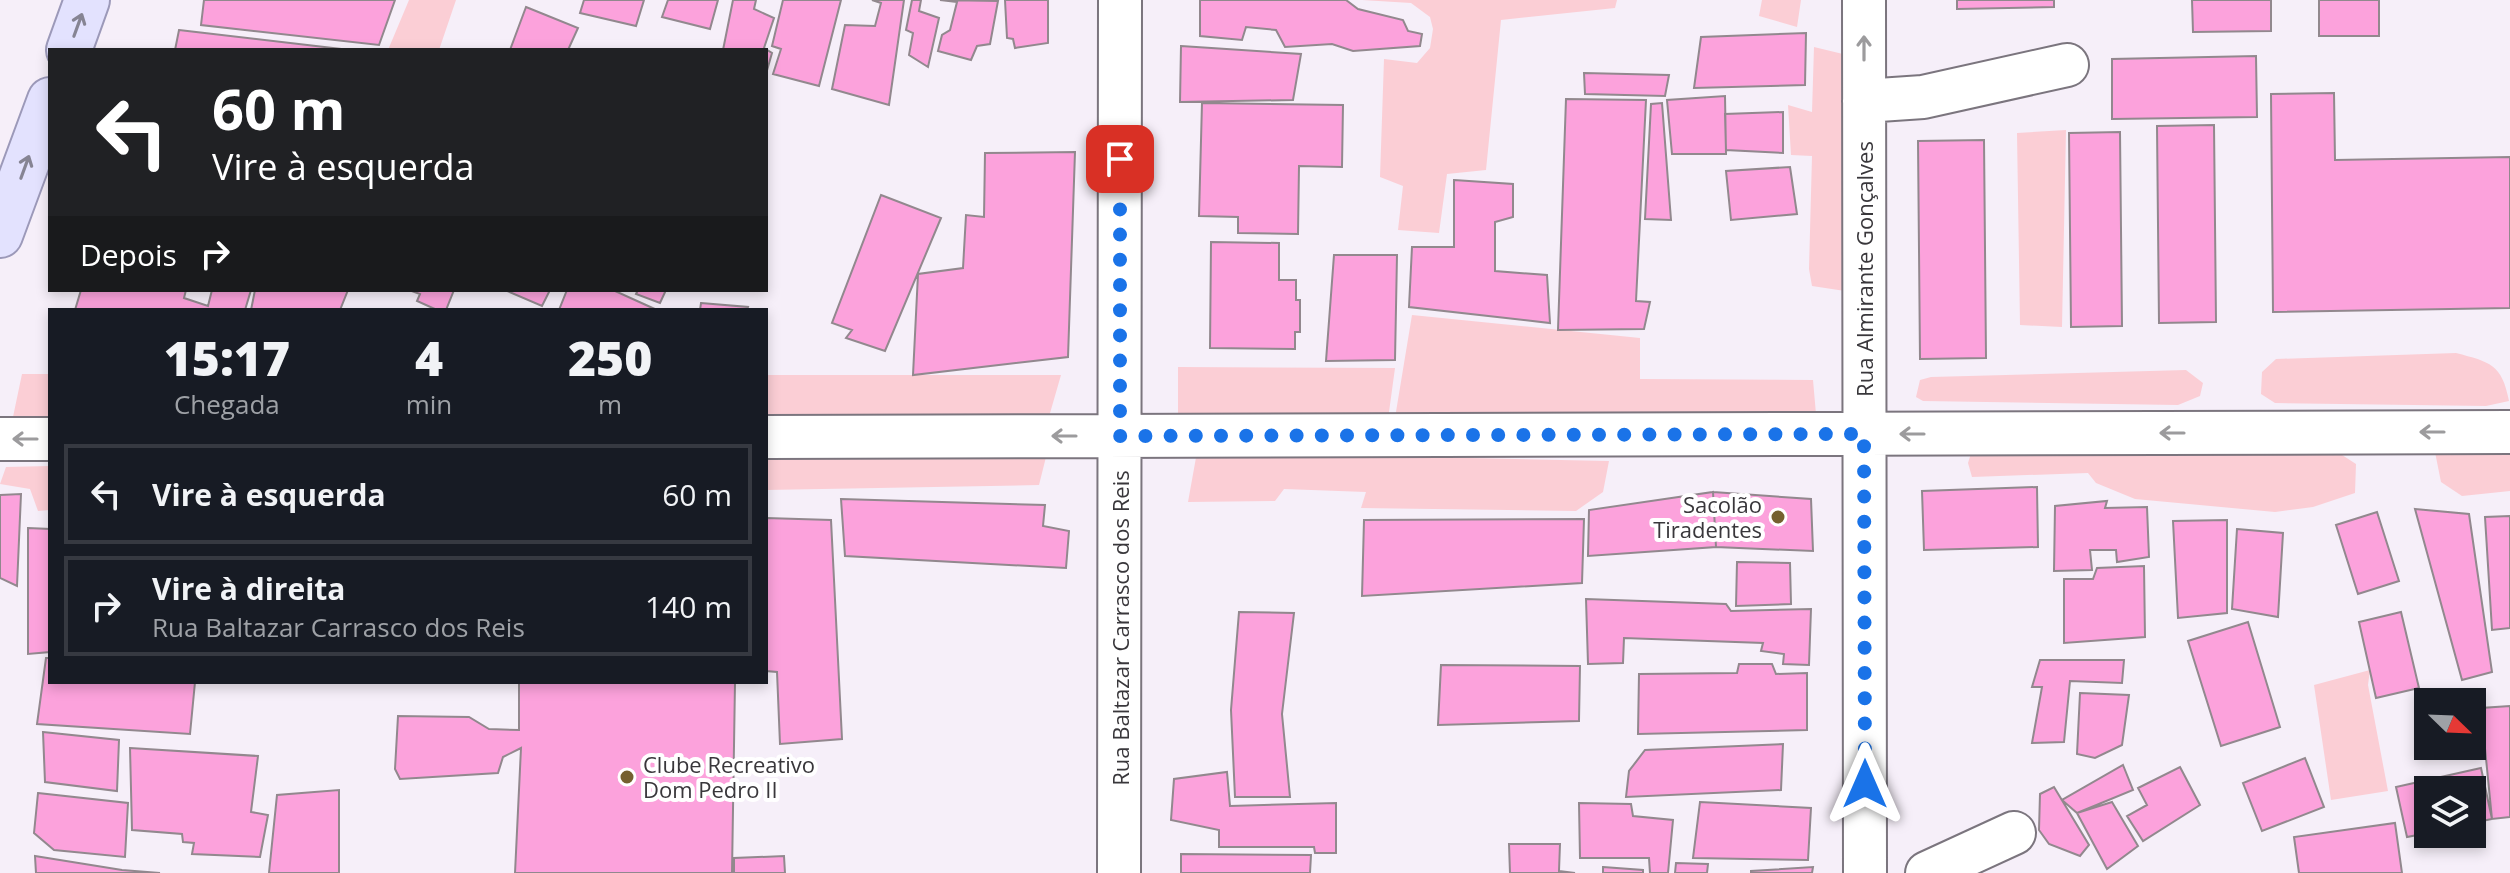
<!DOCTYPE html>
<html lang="pt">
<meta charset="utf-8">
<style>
:root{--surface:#171b24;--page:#242831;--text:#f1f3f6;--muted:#9ea1a6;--line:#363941}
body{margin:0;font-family:"Open Sans",sans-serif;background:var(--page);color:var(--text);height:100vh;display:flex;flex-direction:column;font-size:30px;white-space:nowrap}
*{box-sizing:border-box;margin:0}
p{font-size:26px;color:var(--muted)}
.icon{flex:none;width:44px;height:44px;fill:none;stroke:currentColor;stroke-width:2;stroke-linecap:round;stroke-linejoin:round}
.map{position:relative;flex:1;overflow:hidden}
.details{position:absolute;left:48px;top:308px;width:720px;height:376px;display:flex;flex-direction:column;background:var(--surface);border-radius:0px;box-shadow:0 4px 12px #0003}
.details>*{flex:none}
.top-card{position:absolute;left:48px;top:48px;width:720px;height:244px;border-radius:0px;box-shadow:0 4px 12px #0003;background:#202124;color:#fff;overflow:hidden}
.needle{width:52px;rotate:113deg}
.tools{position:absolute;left:2414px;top:688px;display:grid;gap:16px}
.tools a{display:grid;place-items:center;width:72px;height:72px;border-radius:0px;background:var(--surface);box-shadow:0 4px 12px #0003;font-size:40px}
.pin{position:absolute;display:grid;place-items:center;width:68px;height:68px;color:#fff;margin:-34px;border-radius:16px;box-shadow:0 4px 12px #0006}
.me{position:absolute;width:88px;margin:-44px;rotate:0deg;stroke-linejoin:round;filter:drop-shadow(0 0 6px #0008)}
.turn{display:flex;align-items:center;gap:28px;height:168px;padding:0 32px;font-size:36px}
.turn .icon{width:104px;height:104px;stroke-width:2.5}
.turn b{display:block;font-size:56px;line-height:68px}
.then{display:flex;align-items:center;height:76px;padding:0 32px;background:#0003;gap:16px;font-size:30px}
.eta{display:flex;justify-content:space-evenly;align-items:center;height:136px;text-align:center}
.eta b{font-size:48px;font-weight:800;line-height:56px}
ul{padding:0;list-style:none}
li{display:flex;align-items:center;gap:24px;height:100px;margin:0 16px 12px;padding:0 16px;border:4px solid var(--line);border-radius:0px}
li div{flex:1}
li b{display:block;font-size:30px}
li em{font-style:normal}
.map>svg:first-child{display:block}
.green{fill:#fbced5}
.building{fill:#fca2dc;stroke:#92888e;stroke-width:2}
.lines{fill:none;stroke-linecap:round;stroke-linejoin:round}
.minor-casing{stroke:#7b757e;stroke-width:46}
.major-casing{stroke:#9c99b9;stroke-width:48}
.minor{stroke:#fff;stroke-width:42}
.major{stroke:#e3e2fe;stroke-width:44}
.oneway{stroke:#868493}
.oneway2{stroke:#9c9b9d}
.route{stroke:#1a73e8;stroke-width:14;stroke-dasharray:0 25.2}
.poi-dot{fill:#75602f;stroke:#fff;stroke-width:3}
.labels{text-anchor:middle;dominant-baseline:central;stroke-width:8;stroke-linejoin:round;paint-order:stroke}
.street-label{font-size:22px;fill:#39373b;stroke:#fff}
.poi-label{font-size:22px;fill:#39373b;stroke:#fff;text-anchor:end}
</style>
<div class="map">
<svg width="2510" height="873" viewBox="0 0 2510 873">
<rect width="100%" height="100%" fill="#f6eff9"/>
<path class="green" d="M409,0h47l-17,50h-51z
M1362,0h255l-2,8 -114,12 -15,150 -39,4 -8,59 -41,-3 5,-44 -23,-9 4,-118 33,4 13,-15 3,-19 -3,-12 -19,-14z
M1762,0h39l-4,27 -38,-11z
M1814,47l33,8 -2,236 -33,-5 -3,-17 3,-113 -21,-1 -3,-50 24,7z
M2066,130l-4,197 -42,-2 -3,-192z
M1412,315l228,23v41l173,1 5,57 -426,-1z
M2456,353c34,9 46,11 53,48l-23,5 -211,-3 -14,-9 1,-22 14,-13z
M1178,367l217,1 -9,66 -208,-4z
M2186,370l17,13 -3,13 -22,9 -255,-4 -7,-4 4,-17 11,-3z
M22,374h28v80l-45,1z
M766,375h295l-17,59 -278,6z
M2434,447h76v44l-48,5 -21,-14z
M1972,450l367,3 17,11 -1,29 -42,14 -38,5 -140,-13 -39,-16 -8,-10 -116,4 -4,-14z
M1197,452l412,9 -6,31 -27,19 -215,-3 5,-16 -82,-3 -9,12 -87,1z
M1047,453l-8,32 -273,5v-33z
M50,466v44l-12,1 -8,-22 -30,-5 6,-17z
M2370,670l-2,15 20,106 -57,9 -17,-115z"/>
<path class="building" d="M204,0h191l-16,45 -178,-20z
M584,0h60l-8,26 -56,-13z
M668,0h50l-8,29 -48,-12z
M733,0h23l-2,9 20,9 -10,30 8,5 -6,21v-24h-43z
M783,0h58l-22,86 -46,-12 8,-25 -9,-3z
M872,0h32l-15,105 -57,-16 13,-64 30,1 6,-23z
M912,0h9l-2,11 20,7 -11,49 -19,-12 4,-22 -7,-3z
M940,0l58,1 -8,43 -13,2 -6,14 -33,-9 4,-16 8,-5 7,-28z
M1005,0h43v43l-33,5 -2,-9 -6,-1z
M1200,0h146l12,9 45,11 5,11 14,3 -2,12 -67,5 -21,-7 -47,3 -9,-17 -30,-3 -4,13 -42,-4z
M1957,0h97v7l-97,2z
M2192,0h79v31l-78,1z
M2319,0h60v36h-60z
M526,7l52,21 -10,22h-58z
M179,30l171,20h-175z
M1806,33l-1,52 -111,3 7,-51z
M1181,46l120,8 -8,46 -113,2z
M2256,56l1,61 -145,2v-60z
M1584,73l85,2 -4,21 -80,-2z
M2334,93l1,67 175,-3v151l-237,4 -2,-218z
M1725,96l1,58h-54l-5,-54z
M1566,99l80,1 -10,201 14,1 -6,27 -86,1z
M1202,103l141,2 -1,62 -43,-1 -1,68 -60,-1v-16l-39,-1z
M1662,103l9,117 -26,-1 6,-115z
M1783,112v41l-57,-3 -1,-36z
M2214,125l2,197 -57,1 -2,-197z
M2120,132l2,194 -51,1 -2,-194z
M1984,140l2,218 -66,1 -2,-218z
M1075,152l-7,205 -155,18 5,-101 45,-6 3,-53 18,2 1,-64z
M1790,167l7,47 -66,6 -5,-49z
M1454,180l59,4v33l-18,5v49l52,4 3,48 -141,-16 3,-60h42z
M881,195l60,23 -56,133 -39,-13 6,-8 -20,-7z
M1211,242l68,1v37h17v20h4v32h-5v17l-85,-1z
M1334,255h63l-2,105 -69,1z
M81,290h105l-2,8 24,8 4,-16h39l-6,20h-170z
M255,290h93l-8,20h-89z
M409,290h45l-8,20h-9l-20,-9 3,-7z
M505,290h45l-8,16z
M567,290h46l44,20h-98z
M638,290h28l-6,13 -24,-9z
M701,303l47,4 -1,3h-47z
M2037,487l1,60 -114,3 -2,-59z
M1713,492l98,7 2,52 -97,-4z
M1713,492l3,55 -128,9 1,-46z
M21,494l-4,92 -17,-8v-83z
M841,499l204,6 -2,21 26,5 -3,37 -221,-12z
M2107,501l-2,7 42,-1 2,50 -32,5 -1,-12h-26l2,20 -38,1 1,-65z
M2415,509l54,5 23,158 -30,8z
M2377,512l22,69 -41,13 -22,-69z
M2510,516v112l-18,2 -7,-113z
M766,518l65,2 11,219 -62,5 -3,-72 -11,-1z
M1584,519l-2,64 -220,13 2,-76z
M2227,520v93l-49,5 -5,-97z
M28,528l22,1v123l-22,2z
M2237,529l46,4 -5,84 -46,-8z
M1737,562l53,1 1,41 -55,2z
M2144,566l1,71 -81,6v-64h29l4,-11z
M1586,599l140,5 5,7 80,-2 -2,56 -26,-1 1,-10 -23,-3 2,-8 -139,-5 -1,25 -35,1z
M1239,612l55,1 -12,101 8,83h-55l-4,-87z
M2401,612l18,76 -43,10 -17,-76z
M2248,622l32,105 -59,19 -33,-105z
M46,658h4v24h145l-5,52 -153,-10z
M2040,660h84l-2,23 -52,-2 -6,61 -32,1 10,-56h-10z
M1739,664h33l4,10 31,-1v57l-169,4 1,-60 98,-1z
M1441,665l139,1 -1,55 -141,4z
M519,682h216l-3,191h-217l6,-125 -18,9 -5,16 -98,6 -5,-10 3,-53 71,1 20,12 30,1z
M2080,693l49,2 -7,50 -27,13 -18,-4z
M2510,706v111l-18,2 -11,-111z
M43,732l76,8 -2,51 -72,-9z
M1783,744l-2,46 -155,7 3,-26 16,-21z
M130,748l128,8 -7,56 17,3 -8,42 -68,-3 2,-11 -11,-1 -1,-8 -50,-4z
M2305,758l19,49 -62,24 -19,-48z
M2123,765l10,25 -56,23 -15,-13z
M2180,767l20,38 -57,36 -16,-25 20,-11 -9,-17z
M2481,768l11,51 -20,4v-33h-44v43l-21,4 -11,-50z
M1227,772l3,34 106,-3v50h-21l-1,-6h-95v-17l-48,-10 3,-41z
M2054,787l35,58 -9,11 -31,-12 -10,-14 1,-36z
M339,790v83h-70l8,-78z
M38,793l90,10 -3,54 -71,-7 -20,-17z
M1700,802l111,6 -3,52 -115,-2z
M2112,802l26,44 -31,23 -30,-56z
M1579,803l52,1 2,12 40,4 -5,53h-18l-1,-15h-69z
M2395,823l7,50h-103l-5,-36z
M1509,844h51l-1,27 16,2h-65z
M1181,854l130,1 -1,18h-129z
M35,856l87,14 38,3h-124z
M784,856l1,17h-51v-15z
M1676,863l32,1 -1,9h-32z
M1603,867l40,3v3h-40z
M1813,867l-1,6h-61v-2z"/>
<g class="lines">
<g class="minor-casing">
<path id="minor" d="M1864,0l1,873
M1864,101l59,-4 144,-32
M766,437l1744,-5
M0,439h50
M1119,873l1,-873
M1927,873l87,-40"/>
</g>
<g class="major-casing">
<path id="major" d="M69,50l18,-50
M0,235l50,-135"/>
</g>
<use href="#minor" class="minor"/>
<use href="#major" class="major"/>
</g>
<defs><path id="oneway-shaft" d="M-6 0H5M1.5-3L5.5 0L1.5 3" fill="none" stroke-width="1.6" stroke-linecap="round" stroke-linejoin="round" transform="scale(2)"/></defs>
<g class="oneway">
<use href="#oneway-shaft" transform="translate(78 25) rotate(-70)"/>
<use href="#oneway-shaft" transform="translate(25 167) rotate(-70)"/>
</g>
<g class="oneway2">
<use href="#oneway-shaft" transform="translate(1864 48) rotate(-90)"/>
<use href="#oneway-shaft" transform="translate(2432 432) rotate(180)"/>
<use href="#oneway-shaft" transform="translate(2172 433) rotate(180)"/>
<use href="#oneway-shaft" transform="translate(1912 434) rotate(180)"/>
<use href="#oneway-shaft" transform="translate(1064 436) rotate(180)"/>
<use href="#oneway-shaft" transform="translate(25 439) rotate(180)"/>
</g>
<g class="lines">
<path class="route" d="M1120,159v277l744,-2 1,350"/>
</g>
<g class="poi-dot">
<circle cx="1778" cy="517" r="8"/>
<circle cx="627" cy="777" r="8"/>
</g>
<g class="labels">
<g class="street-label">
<text transform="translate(1864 269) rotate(-90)">Rua Almirante Gonçalves</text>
<text transform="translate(1120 628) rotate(-90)">Rua Baltazar Carrasco dos Reis</text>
</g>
<g class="poi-label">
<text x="1762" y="504">Sacolão<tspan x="1762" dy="25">Tiradentes</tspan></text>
<text x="643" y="764" text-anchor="start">Clube Recreativo<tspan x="643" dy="25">Dom Pedro II</tspan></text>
</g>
</g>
</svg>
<div class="tools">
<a><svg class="needle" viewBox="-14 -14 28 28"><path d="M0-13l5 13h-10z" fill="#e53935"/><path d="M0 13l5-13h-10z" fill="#9ea1a6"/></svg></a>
<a><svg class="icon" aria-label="layers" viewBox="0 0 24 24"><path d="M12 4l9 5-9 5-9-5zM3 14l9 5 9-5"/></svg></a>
</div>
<div class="pin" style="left:1120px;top:159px;background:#d93025"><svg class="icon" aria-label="arrive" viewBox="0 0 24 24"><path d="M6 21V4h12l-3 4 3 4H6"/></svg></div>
<svg class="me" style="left:1865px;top:784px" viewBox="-20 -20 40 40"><path d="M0-17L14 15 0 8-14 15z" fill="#1a73e8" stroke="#fff" stroke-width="4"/></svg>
<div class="top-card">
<div class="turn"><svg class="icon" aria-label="left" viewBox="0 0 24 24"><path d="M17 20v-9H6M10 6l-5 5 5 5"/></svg><div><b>60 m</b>Vire à esquerda</div></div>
<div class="then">Depois<svg class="icon" aria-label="right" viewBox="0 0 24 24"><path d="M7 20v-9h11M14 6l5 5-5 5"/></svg></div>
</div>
<section class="details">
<div class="eta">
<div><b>15:17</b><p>Chegada</p></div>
<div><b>4</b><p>min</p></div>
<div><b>250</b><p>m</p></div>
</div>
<ul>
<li><svg class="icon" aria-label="left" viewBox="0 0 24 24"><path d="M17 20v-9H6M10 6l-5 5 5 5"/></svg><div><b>Vire à esquerda</b></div><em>60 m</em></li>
<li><svg class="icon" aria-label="right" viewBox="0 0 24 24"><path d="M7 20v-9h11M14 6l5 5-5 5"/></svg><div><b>Vire à direita</b><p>Rua Baltazar Carrasco dos Reis</p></div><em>140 m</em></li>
</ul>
</section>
</div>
